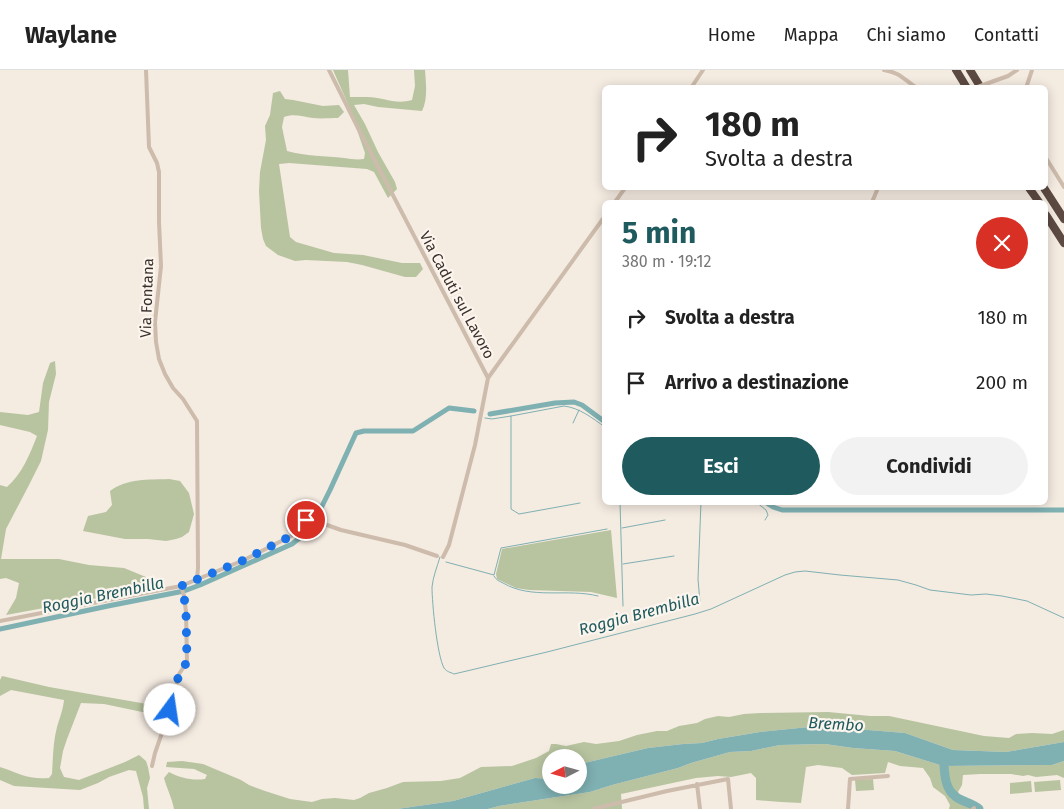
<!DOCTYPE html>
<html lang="it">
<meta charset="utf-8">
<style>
:root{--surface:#fff;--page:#f2f2f2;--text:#222;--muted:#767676;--line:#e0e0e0;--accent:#1f5a5e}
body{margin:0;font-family:"Fira Sans",sans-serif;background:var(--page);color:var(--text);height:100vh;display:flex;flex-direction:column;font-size:19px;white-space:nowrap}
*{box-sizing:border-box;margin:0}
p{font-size:16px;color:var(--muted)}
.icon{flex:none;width:28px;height:28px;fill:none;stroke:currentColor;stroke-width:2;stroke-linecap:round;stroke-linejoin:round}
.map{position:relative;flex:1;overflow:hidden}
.details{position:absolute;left:602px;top:130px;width:446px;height:305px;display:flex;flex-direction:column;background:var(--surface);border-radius:8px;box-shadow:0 2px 12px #0003}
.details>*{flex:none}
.guide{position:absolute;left:602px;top:15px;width:446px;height:105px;border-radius:8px;box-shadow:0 2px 12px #0003;background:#fff;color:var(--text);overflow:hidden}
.needle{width:32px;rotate:264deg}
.controls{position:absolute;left:542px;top:679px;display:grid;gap:10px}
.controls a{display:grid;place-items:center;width:45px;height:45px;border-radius:50%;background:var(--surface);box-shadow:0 2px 12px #0003;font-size:25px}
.pin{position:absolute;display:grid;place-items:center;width:42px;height:42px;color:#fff;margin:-21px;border:2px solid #fff;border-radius:50%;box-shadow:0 1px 5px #0007}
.me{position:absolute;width:55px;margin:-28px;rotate:14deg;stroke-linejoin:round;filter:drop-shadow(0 0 4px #0008)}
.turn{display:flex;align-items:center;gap:18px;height:105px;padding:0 20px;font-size:22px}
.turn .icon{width:65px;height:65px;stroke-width:2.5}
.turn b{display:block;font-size:35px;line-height:42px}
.round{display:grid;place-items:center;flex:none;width:52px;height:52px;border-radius:26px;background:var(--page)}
.headline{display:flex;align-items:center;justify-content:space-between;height:85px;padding:0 20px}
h1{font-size:30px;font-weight:700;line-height:38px;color:var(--accent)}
.button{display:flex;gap:10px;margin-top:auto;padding:10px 20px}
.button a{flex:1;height:58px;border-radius:30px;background:var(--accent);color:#fff;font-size:20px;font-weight:700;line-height:58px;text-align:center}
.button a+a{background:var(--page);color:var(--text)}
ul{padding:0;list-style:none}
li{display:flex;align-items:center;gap:15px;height:65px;padding:0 20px}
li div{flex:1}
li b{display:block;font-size:19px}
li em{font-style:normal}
header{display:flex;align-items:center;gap:30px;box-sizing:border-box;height:70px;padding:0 25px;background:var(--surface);border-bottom:1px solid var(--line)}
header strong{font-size:24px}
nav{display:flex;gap:28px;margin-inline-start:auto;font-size:18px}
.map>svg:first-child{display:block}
.green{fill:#b8c4a0}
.water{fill:#7fb0b2}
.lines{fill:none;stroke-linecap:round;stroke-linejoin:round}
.stream{stroke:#7fb0b2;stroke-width:1}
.canal{stroke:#7fb0b2;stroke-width:5}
.river{stroke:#7fb0b2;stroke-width:9}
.street{stroke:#cdbbac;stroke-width:4}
.highway{stroke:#5c4a42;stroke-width:8}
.street-bridge{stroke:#cdbbac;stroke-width:4}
.route{stroke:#1a73e8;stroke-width:9;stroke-dasharray:0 16.2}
.labels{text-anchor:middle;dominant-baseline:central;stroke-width:4.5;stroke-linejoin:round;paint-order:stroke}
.street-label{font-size:15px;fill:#3b302b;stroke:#fbf5ee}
.water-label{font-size:16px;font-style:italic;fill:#1f5a5e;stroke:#fbf5ee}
</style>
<header>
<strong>Waylane</strong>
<nav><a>Home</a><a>Mappa</a><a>Chi siamo</a><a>Contatti</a></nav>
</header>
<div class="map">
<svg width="1064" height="739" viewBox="0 0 1064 739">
<rect width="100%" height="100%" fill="#f4ebe1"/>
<path class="green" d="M333,0h15l2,27c6,0 11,0 17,0 16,0 28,8 45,3l3,-14 -1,-16h11c1,14 3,29 -3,41l-44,-4 -14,-3 -10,1 11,19 13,28 17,30 2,7 -9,9 -14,-26 -7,-3 -78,-6 -10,1 11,73 6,5 38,11 29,2 39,8h18l3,6 -7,8h-11l-43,-12 -15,-3 -41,-2 -11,1 -17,-6 -12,-9 -3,-7 -2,-11 -2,-37 1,-19 6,-32 -1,-14 5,-11 3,-22 7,-2 5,8 8,1 30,6 16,-1 5,7 -6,6c-9,0 -17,1 -25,0 -10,-1 -19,-5 -29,-1l-2,10 5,24c19,5 38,5 57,7 7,1 13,2 20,1l1,-6 -17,-49z
M55,291l1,13 -7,28 -1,28 -7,31 -12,24 -23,44 -5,30h58l30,6 35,3 39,16 -11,4 -146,27 10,-17 3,-15 -13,-5 -6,1v-94l7,2c15,-13 23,-33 30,-51l-7,-4 -30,-7v-13l28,3 11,-3 4,-29 7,-20z
M169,409l11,2 9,12 5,21 -5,18 -7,5 -6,2 -10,2 -18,-2h-23l-42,-8 5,-15 18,-4 6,-7 -2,-14c17,-13 39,-11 59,-12z
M611,460l6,68 -26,-6 -62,-2 -13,-2 -19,-9 -1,-5 6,-25z
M2,606l47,11 98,17 7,8 -7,1 -43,-9 -23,-1 -14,36 -4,12 -3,17 4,9 15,3 46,-18 14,-7 7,6 2,6 2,11 -3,10 2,21h-5l-1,-12 -7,-26 -7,-1 -20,7 -11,6 -18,7 -66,-4 -14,-6v-13c19,6 28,13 49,11l3,-4c1,-16 1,-32 5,-47 3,-10 6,-17 7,-27l-53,-10 -11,6v-16z
M828,642l42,4h19l95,20 25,2 7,-4 16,-1 20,1 12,-4v12l-58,10 -53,-2 -48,-17 -86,-7 -59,6 -42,7 -16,4 -19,1 -35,4 -64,15 -5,5v-10h-28v21l-16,-1 -82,23 -56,8h-223c-2,-11 -7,-20 -10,-31l5,-6c11,6 24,9 36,7l2,-4 -13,-6 -28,-2 1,-5 15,-1 21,3 38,16 8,5 16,6 25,8 22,3 10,-3 13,-1 19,2 6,-2 9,-5 18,-5 16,-6 38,-1 19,-3 21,-11 31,-1 24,-8 13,-7 2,-7h5l10,2 18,-4 12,2 23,-3 18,-6 20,-4h10l12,-5 18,-3 8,-4 13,-3 11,1 15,-3 16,-1z
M825,674l28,4 42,3 48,15 109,-1 12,-4v17l-7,-3 -21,2 -8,-2 -5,1 -12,-2h-31l-17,1 -1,10 -4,7 7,11 8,6h-24l1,-4 -5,-9 -12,-9 -3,-9 -7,-10 -23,-2 -12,-4 -3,11 -33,2 -10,-7 -24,-3 -12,2 -5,36 -20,-1 -25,-2v-22l-5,-5 -20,4 -13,-1 -22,2 -75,16 1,15h-134l11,-3 91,-14 22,-7 66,-17 13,-5 39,-11 21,-1 29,-6z
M873,709l1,11 -18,1 -1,-11z
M1060,710l1,10 -26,2 -1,-10z
M1031,711l1,11 -22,2v-11z"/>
<path class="water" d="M819,656l86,7 48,17 53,2 58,-10v19l-12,4 -109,1 -48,-15 -42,-3 -28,-4 -45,1 -29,6 -21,1 -39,11 -13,5 -66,17 -22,7 -91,14 -11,3h-91l56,-8 82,-23 16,1v6h28v-17l5,-5 64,-15 35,-4 19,-1 16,-4 42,-7z"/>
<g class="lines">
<path class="stream" d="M511,346v93l8,5 61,-11
M485,348l7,1 19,-3 53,-10c16,2 28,12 41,21
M573,353l6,-13
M620,432l3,104
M756,432l10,8 2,5 -3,5
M622,458l43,-8
M440,487c-3,10 -7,20 -8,30 0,16 5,68 12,81 3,4 6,4 10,6l93,-22 148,-38 16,-5 74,-34 10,-3 10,-1 35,4 58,5 18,5 14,5 41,5 15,-1 16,2 25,5 37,17
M446,492l48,13 7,-27 106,-19
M623,494l51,-8
M494,506c2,4 5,5 9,7 29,17 64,5 95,13
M700,533l-2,-24 3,-77"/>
<path class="canal" d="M490,344l65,-11 19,-1 8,3 23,17
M765,432l8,5 9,3h282
M320,440l10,-20 26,-57 8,-2h49l36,-23 25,3
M0,559l108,-23 76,-15 16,-6 92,-41 10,-8 11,-13"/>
<path class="river" d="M943,685c2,14 0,32 12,41 6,6 17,6 24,13"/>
<path class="street" d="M146,0l3,77 8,16 2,9v50l2,44 -6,56 1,20 3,17 6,15 8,14 10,11 14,22 1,147 -1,11
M329,0l29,58 130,250
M884,0c17,3 19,9 33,18
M994,11l14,-5 9,-6
M691,18l12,-18
M1026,18l6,-18
M1046,88l18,29
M615,132l10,-14
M872,132l6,-14
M443,487l6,-12 26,-100 13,-67 117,-162
M0,551l181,-35 63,-26 47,-24 9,-11 6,-5h7l28,10 64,15 32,11
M152,696l3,-13 15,-43 9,-36 8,-12 -1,-50 -2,-16 -3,-10
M697,714l3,25
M593,739l74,-18 61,-12 3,30
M848,739l2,-30 38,-3
M973,739l1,-1"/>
<path class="highway" d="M956,0l11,18
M970,0l11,18
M1029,118l10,14
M1044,118l20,31
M1046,145l18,28"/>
<path class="street-bridge" d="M975,18l19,-7"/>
</g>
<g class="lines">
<path class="route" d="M170,640l9,-36 8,-12 -1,-50 -2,-16 -3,-10 63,-26 47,-24 9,-11 6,-5"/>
</g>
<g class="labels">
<g class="street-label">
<text transform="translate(457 225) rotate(62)">Via Caduti sul Lavoro</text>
<text transform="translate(147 228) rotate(-88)">Via Fontana</text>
</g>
<g class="water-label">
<text transform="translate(103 525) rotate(-12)">Roggia Brembilla</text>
<text transform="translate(639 544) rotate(-15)">Roggia Brembilla</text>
<text transform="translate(836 654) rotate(3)">Brembo</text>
</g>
</g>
</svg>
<div class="controls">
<a><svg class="needle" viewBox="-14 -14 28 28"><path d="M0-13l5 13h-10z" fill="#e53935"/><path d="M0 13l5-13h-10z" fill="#767676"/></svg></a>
</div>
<div class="pin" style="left:306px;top:450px;background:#d93025"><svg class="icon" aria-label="arrive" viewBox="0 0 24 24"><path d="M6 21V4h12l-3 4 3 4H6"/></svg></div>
<svg class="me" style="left:170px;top:640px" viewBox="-20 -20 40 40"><circle r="19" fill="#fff"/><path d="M0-13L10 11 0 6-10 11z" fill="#1a73e8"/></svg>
<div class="guide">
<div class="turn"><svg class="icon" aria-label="right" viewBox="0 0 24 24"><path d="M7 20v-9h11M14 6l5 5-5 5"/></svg><div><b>180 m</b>Svolta a destra</div></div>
</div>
<section class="details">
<div class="headline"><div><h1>5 min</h1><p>380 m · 19:12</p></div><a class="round" style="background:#d93025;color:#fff"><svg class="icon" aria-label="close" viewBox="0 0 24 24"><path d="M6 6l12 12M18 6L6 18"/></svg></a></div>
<ul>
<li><svg class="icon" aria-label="right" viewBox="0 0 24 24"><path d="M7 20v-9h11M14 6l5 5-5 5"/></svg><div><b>Svolta a destra</b></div><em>180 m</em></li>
<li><svg class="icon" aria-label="arrive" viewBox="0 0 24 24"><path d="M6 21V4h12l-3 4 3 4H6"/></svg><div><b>Arrivo a destinazione</b></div><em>200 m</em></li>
</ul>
<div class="button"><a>Esci</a><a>Condividi</a></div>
</section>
</div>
